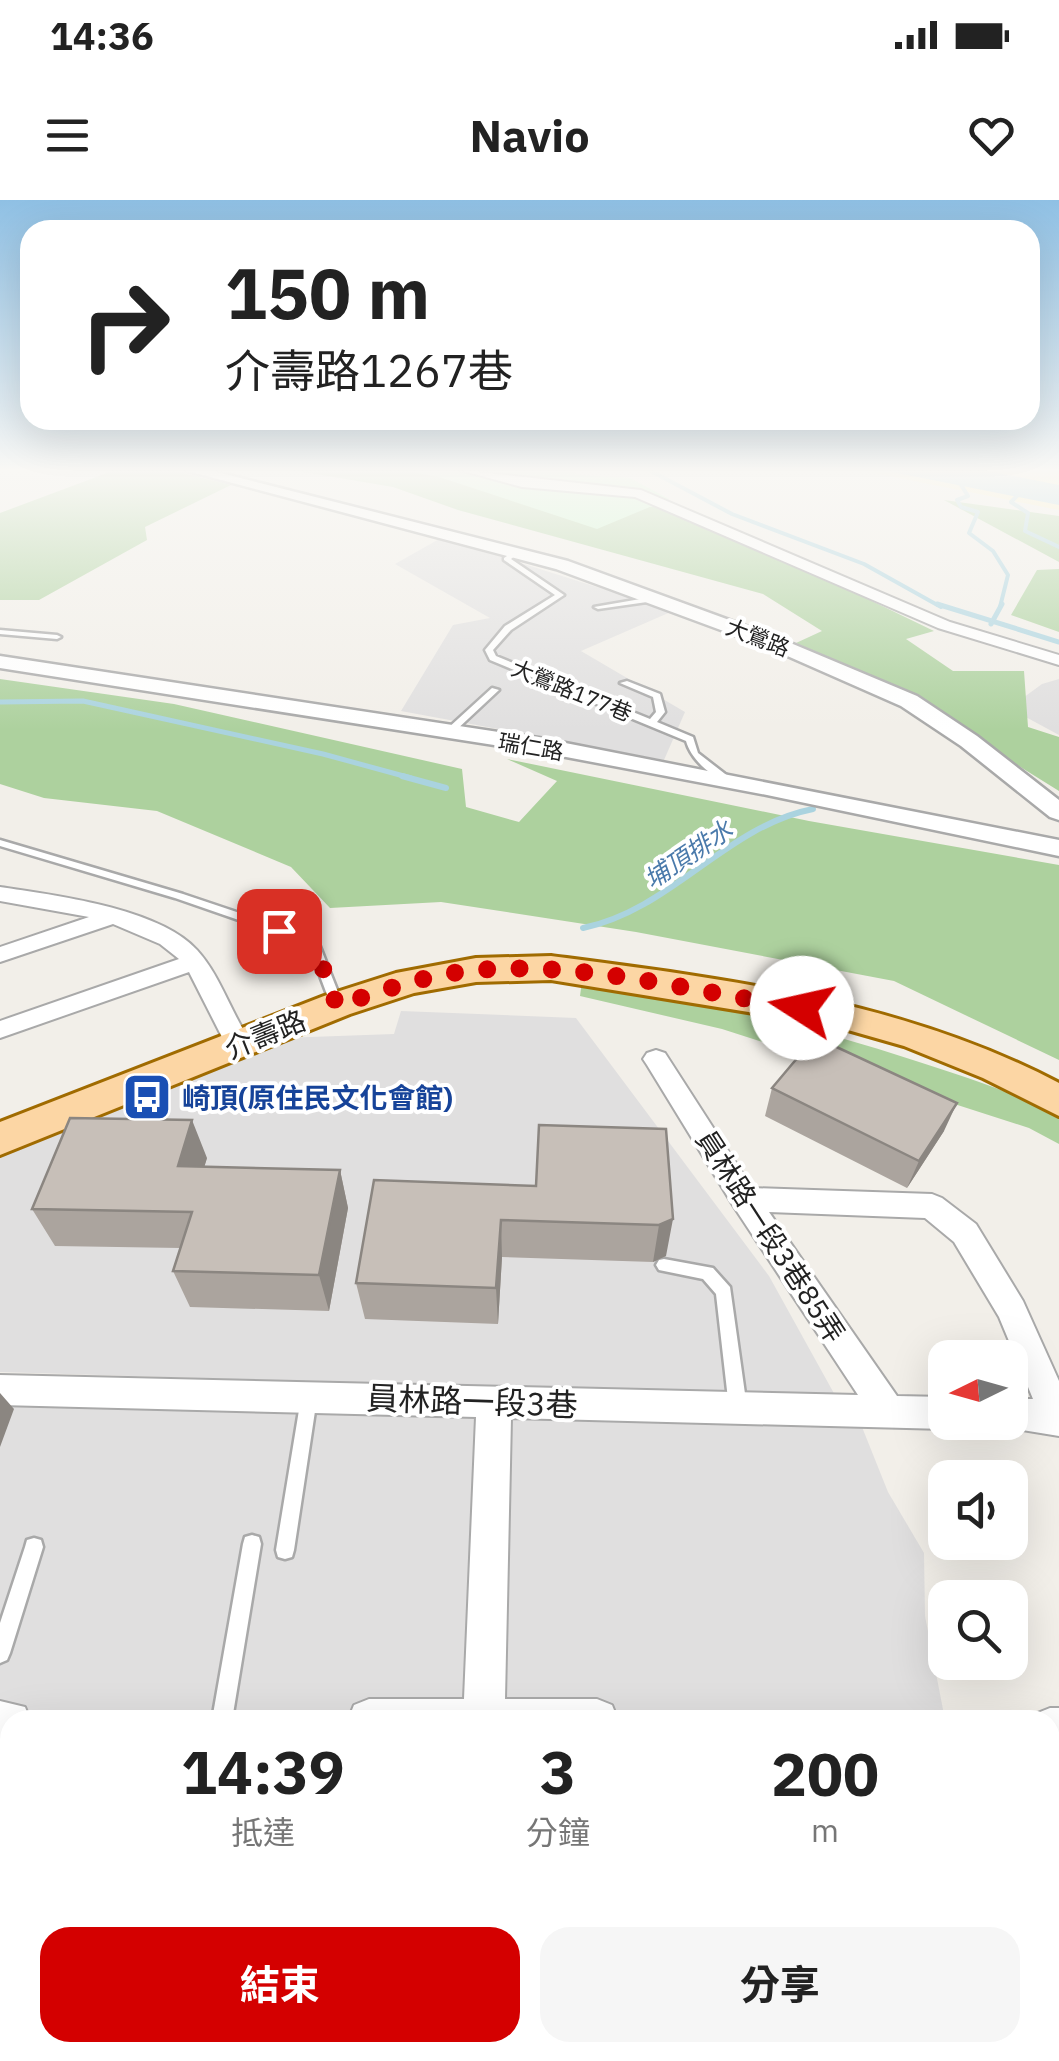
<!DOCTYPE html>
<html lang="zh-TW">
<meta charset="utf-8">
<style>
:root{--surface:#fff;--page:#f6f6f6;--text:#222;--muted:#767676;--accent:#d40000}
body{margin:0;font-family:"IBM Plex Sans","Noto Sans TC",sans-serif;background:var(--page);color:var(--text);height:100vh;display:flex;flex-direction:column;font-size:38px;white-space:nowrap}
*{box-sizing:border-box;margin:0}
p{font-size:32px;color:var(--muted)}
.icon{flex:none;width:55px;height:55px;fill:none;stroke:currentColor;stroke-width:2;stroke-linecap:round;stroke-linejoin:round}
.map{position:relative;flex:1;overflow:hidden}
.side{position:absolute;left:0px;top:1510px;width:1060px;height:352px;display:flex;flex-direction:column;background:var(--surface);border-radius:30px 30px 0 0;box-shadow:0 10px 40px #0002}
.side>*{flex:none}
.hud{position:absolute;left:20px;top:20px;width:1020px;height:210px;border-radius:30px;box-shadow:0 10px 40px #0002;background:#fff;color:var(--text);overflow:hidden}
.needle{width:65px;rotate:265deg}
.controls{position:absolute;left:928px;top:1140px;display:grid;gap:20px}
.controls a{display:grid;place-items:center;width:100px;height:100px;border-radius:20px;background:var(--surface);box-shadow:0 10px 40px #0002;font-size:50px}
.pin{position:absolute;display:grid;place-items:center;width:85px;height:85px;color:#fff;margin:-42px;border-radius:20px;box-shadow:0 5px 15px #0006}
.me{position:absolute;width:110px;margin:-55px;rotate:280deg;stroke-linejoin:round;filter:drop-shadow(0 0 8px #0008)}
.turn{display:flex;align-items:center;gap:35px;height:210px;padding:0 40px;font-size:45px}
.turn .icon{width:130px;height:130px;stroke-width:2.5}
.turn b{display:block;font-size:70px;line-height:85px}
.eta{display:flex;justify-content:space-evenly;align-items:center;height:170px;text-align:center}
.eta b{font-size:60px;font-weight:700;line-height:70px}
.button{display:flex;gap:20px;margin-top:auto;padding:20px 40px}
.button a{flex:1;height:115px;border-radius:30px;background:var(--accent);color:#fff;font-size:40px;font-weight:700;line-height:115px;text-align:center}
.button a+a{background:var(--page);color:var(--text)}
.status{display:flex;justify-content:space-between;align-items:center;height:70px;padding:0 50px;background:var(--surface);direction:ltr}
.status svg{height:28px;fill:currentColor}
header{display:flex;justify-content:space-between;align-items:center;height:130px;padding:0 40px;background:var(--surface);font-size:45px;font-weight:700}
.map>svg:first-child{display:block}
.residential{fill:#e0dfdf}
.forest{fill:#add19e}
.sand{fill:#fff1ba}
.park{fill:#c8facc}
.water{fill:#aad3df}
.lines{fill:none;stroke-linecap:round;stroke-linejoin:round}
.stream-far2{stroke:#aad3df;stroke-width:4}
.stream-far1{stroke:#aad3df;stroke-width:5}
.stream{stroke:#aad3df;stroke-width:6}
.service-casing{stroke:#a9a9a9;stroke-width:5}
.minor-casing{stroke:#a9a9a9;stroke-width:4}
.tertiary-casing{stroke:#a9a9a9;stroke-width:5}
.primary-casing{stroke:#a06b00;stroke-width:6}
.service{fill:#fff;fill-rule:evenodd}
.minor{fill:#fff;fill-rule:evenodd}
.tertiary{fill:#fff;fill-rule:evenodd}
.primary{fill:#fcd6a4;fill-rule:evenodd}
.wall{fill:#aba49e}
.shaded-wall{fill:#8b8681}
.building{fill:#c7bfb8;stroke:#8b8681;stroke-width:2.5}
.route{stroke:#d40000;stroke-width:18;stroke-dasharray:0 32.4}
.labels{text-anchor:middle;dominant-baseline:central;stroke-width:8;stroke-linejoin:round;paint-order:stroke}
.far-street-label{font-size:22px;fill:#222;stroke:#fff}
.far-water-label{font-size:25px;font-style:italic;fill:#4a7aab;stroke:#fff}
.street-label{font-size:28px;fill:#222;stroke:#fff}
.transit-label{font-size:28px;font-weight:bold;fill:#164399;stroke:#fff;text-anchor:start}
.near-street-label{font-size:32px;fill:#222;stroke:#fff}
</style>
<div class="status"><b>14:36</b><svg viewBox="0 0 49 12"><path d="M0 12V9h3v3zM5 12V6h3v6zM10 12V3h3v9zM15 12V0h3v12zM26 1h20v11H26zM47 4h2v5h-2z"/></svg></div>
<header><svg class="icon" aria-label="menu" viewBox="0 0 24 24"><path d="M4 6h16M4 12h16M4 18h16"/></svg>Navio<svg class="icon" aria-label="heart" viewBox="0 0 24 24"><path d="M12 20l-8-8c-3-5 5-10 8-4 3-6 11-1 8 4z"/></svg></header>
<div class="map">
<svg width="1059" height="1861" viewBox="0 0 1059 1861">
<rect width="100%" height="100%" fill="#f2efe9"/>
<path class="residential" d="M441,338l232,73 -92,40 104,61 -21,48 -263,-49 52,-86 37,-7 -95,-54z
M1059,479v56l-50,-27 33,-24z
M401,811l175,7 193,258 67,121 -836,-25v-222l282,-112 112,-4z
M0,1198l862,29 26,65 36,61 1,63 20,104h-935v332h1040v-169l9,2v176h-1059z"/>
<path class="forest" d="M115,270h56l60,15 -86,42 2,13 -108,60h-39v-87z
M292,270h146l228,39 123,52 145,70 -28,8 47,32h71l4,56 31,10v54l-178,-111 -85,-37 26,-12 -59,-37 -305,-84 -65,-23z
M944,300l115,16v46z
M1059,369v63l-48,-17 26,-45z
M0,479l174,25 288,65 4,38 53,15 38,-41 -50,-22 302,62 250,44v195l-165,-79 -258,-49 -195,-30 -111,6 -39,-41 -134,-56 -113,-13 -44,-14z
M582,781c114,17 224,44 334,80 50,16 97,31 143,55v28l-30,-16 -307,-99 -142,-33z"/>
<path class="sand" d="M860,270h199v40l-175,-35z"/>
<path class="park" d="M401,270h164l15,5 50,3 39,21 -72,30 -158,-52z"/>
<path class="water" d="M882,270h102l75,15v20z"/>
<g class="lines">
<path class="stream-far2" d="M649,270l83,44 132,50 77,43
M956,277l12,19 -11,4 4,7 17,5 -9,21 24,18 15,24 -8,32
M1021,292l-10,10 17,11 -3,18 34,16"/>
<path class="stream-far1" d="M937,404l122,38
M991,424l11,-20
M0,502l83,-1 240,53 88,24"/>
<path class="stream" d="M402,576l44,12
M583,728c88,-18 143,-102 230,-119"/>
<g class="service-casing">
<path id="service" d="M513,352l5,1 -7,6 53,36 -53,35 -18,20 3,6 154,63 6,-7 -3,-15 -33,-14 7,-2 33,13 5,18 -8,10 36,15 5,16 31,24v4c-18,-3 -38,-22 -43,-40l-196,-81 -5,-10 20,-24 50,-31 -51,-35v-2z
M658,396h3v4l-63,9 -4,-2z
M0,430l57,5 4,2 -4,2 -57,-5z
M492,488l7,2 -46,43h-6v-4z
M0,640l183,54 134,45 26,66 -6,4 -6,-4 -23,-61 -133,-46 -175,-52z
M664,1059l49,9 17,19 17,121 -3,6 -6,2 -6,-2 -3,-6 -13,-114 -13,-15 -44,-9 -3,-5 3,-5z
M309,1190l6,2 2,6 -23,152 -2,7 -7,2 -7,-2 -2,-7 25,-152 2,-6z
M252,1335l7,2 2,7 -29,176h-20l31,-176 2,-7z
M34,1338l7,2 2,7 -33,106 -3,7 -7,3v-40l25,-76 2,-7z"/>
</g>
<g class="minor-casing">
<path id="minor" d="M460,270l181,20 309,132 109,33v10l-121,-37 -303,-131 -113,-10z
M0,687c54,8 159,21 197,63 21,23 31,54 47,81l-4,6h-18l-33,-65 -189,66v-17l179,-62 -19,-15 -47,-20 -113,38v-15l89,-30 -89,-16z
M656,850l9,3 87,135 180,6 10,4 34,26 47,77 36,80v55l-61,-10 -2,-4h14v-23h23l-34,-82 -45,-75 -29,-24 -156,-6 128,184 48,1v25h13l-13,7 -434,-11 -6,281h92l15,6 6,15h-270l6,-15 15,-6h95l12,-282 -476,-12v-30l858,20 -124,-188 -87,-142 -4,-6 4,-6z
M0,1501l25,6 5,13h-20v23h-10z
M1050,1508h9v42h-9v-30h-17l2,-6z"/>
</g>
<g class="tertiary-casing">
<path id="tertiary" d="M184,270h25l359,91 213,78 136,57 60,40 82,64v20l-9,-3 -89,-71 -60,-40 -134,-59 -211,-78z
M0,456l545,83 514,101v16l-292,-61 -222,-42 -545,-85z"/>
</g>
<g class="primary-casing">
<path id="primary" d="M551,756c175,23 350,44 508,127v33l-76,-38 -79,-32 -70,-20 -283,-46 -75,2 -62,11 -64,21 -350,141v-33l324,-126 72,-23 80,-15z"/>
</g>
<use href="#service" class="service"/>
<use href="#minor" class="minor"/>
<use href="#tertiary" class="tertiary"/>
<use href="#primary" class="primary"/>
</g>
<path class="wall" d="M772,888l172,43 -37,57 -142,-72z
M666,929v127l-13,6 -151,-5 -4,67 -133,-5 -9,-36z
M207,958l-3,9 136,3 8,38 -19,103 -139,-4 -17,-36 7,-23 -125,-2 -23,-37z"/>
<path class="shaded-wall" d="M957,903l-13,28 -37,57 12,-27z
M192,920l15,38 -14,46 -15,-38z
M340,970l8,38 -19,103 -10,-36z
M673,1019l-7,37 -13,6 6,-37z
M501,1020l1,37 -4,67 -2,-36z
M0,1193l14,16 -14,38z"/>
<path class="building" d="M815,837l142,66 -38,58 -147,-73z
M70,918l122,2 -14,46 162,4 -21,105 -146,-4 19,-59 -160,-3z
M539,925l127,4 7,90 -14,6 -158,-5 -5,68 -140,-5 18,-103 162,6z"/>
<linearGradient id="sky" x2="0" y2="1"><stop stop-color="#8fc0e4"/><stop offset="0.51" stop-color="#f9f8f5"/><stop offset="1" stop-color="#f9f8f5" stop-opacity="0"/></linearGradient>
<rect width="1059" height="530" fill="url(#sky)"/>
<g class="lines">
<path class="route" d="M279,731l34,11 24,64c46,-16 92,-32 140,-36 109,-9 217,22 325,38"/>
</g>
<defs>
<g id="bus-square" transform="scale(2.5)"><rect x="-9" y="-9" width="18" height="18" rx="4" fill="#1a4fb4" stroke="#fff"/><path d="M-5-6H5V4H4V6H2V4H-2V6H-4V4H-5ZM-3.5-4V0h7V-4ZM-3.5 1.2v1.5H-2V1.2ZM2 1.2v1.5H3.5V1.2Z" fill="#fff"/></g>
</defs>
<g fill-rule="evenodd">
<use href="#bus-square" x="147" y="897"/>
</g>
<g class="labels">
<g class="far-street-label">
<text transform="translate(758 437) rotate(21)">大鶯路</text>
<text transform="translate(572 490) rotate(22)">大鶯路177巷</text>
<text transform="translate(531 546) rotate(10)">瑞仁路</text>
</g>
<g class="far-water-label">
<text transform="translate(688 654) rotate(-34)">埔頂排水</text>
</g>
<g class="street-label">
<text transform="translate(265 834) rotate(-22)">介壽路</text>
<text transform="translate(771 1036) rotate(57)">員林路一段3巷85弄</text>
</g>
<g class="transit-label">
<text x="182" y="897">崎頂(原住民文化會館)</text>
</g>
<g class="near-street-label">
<text transform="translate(472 1201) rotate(2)">員林路一段3巷</text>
</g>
</g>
</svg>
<div class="controls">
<a><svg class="needle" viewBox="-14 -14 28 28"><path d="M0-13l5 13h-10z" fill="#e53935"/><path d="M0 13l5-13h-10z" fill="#767676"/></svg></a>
<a><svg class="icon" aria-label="sound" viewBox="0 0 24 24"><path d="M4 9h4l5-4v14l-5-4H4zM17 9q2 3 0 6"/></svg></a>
<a><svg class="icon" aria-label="search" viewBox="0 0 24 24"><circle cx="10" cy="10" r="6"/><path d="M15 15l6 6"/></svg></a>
</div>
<div class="pin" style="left:279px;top:731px;background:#d93025"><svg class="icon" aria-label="arrive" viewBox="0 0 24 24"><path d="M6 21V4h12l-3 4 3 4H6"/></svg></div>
<svg class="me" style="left:802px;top:808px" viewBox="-20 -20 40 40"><circle r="19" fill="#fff"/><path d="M0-13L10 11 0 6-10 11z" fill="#d40000"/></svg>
<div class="hud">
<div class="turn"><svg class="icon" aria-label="right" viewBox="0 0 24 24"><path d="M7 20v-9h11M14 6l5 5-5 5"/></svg><div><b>150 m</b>介壽路1267巷</div></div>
</div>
<section class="side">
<div class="eta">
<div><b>14:39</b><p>抵達</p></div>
<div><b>3</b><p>分鐘</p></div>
<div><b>200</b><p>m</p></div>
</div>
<div class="button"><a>結束</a><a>分享</a></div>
</section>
</div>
